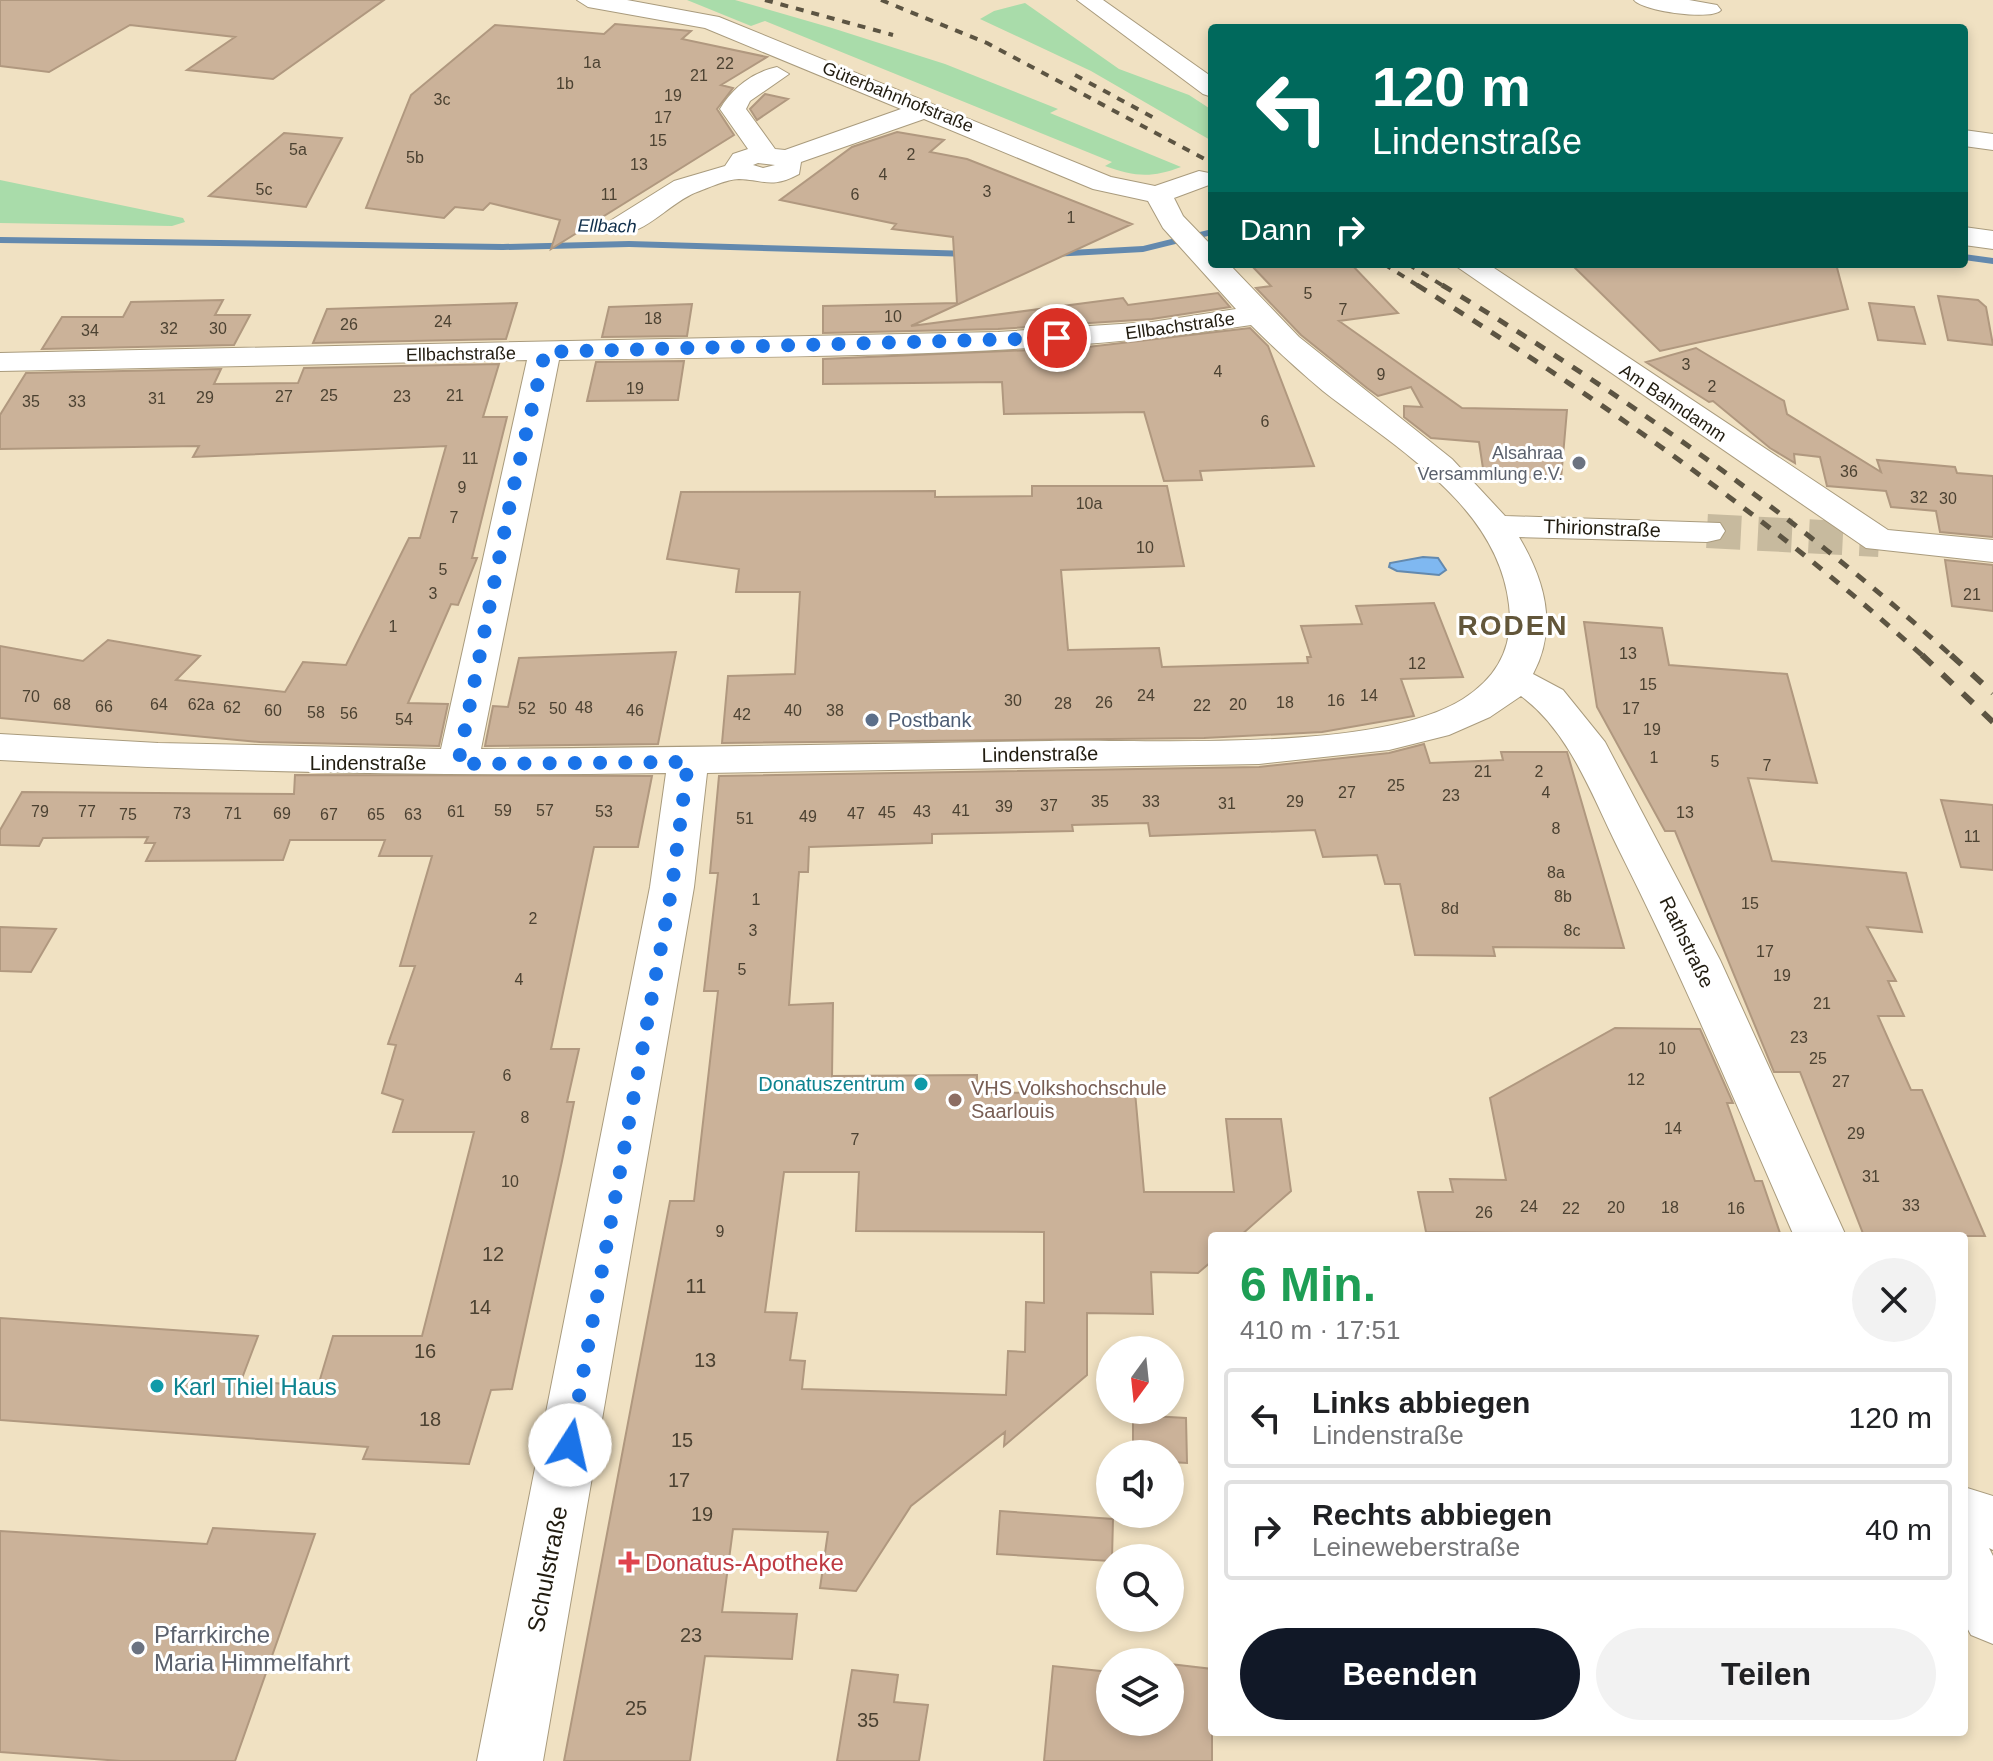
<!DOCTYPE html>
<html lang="de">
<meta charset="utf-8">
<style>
:root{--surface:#fff;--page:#f2f2f2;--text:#202124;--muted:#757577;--line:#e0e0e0;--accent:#111827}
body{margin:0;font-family:Arial,sans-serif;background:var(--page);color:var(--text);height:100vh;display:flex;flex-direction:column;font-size:30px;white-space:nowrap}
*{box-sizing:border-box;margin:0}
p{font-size:26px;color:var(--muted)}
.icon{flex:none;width:44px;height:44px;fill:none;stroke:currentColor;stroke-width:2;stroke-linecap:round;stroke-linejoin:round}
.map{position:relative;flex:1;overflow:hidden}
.drawer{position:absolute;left:1208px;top:1232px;width:760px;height:504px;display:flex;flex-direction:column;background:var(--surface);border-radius:8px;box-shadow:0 4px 12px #0003}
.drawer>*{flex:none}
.top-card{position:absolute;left:1208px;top:24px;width:760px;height:244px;border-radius:8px;box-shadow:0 4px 12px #0003;background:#00695c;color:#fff;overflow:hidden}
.needle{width:52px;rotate:195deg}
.tools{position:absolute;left:1096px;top:1336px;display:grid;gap:16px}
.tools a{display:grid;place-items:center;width:88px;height:88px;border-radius:50%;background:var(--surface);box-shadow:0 4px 12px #0003;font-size:40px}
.pin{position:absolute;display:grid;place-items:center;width:68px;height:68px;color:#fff;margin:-34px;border:4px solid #fff;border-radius:50%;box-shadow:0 2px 8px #0007}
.me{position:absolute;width:88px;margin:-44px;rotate:10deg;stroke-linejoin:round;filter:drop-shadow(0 0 6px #0008)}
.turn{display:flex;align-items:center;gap:28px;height:168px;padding:0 32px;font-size:36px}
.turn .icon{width:104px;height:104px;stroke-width:2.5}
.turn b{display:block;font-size:56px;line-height:68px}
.then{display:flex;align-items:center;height:76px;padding:0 32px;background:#0003;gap:16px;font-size:30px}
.round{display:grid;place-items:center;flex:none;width:84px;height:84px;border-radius:42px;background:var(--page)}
.overview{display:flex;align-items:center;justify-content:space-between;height:136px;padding:0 32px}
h1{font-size:48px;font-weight:800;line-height:60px;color:#1e9e55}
.button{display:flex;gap:16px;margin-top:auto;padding:16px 32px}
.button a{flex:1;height:92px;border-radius:48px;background:var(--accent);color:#fff;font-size:32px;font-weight:800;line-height:92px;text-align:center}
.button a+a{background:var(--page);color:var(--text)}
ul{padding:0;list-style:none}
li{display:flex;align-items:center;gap:24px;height:100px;margin:0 16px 12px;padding:0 16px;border:4px solid var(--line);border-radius:8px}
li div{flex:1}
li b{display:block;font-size:30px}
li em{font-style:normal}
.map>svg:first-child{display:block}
.green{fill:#a9dcaa}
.water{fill:#7fb8f1;stroke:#6389ae;stroke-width:2}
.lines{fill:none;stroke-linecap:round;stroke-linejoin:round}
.stream{fill:#6389ae;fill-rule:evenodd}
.building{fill:#cbb299;stroke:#b0987f;stroke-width:2;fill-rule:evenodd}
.minor-tunnel{stroke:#c7ba9e;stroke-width:34;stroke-dasharray:34 17;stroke-linecap:butt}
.minor-casing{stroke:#a99b7d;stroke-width:2}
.minor{fill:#fff;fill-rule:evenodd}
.rail-far2{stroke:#5c5442;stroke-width:4;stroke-dasharray:8 8;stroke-linecap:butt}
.rail-far1{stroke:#5c5442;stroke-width:5;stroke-dasharray:11 11;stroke-linecap:butt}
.rail{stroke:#5c5442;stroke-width:6;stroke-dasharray:14 14;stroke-linecap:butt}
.route{stroke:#1a73e8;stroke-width:14;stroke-dasharray:0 25.2}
.worship-dot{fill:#6b7280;stroke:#fff;stroke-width:3}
.service-dot{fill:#5c6f8a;stroke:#fff;stroke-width:3}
.culture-dot{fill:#0f9aa8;stroke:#fff;stroke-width:3}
.education-dot{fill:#8d6e63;stroke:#fff;stroke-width:3}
.health-dot{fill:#e0444e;stroke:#fff;stroke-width:3}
.labels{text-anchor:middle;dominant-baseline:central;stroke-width:6;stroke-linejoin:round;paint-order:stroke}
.number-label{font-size:16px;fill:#4c4232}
.far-street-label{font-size:18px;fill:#211c10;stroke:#fff}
.far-water-label{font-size:18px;font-style:italic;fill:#0f2e4a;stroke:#fff}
.far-worship-label{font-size:18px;fill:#5b616d;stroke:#fff;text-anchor:end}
.street-label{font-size:20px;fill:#211c10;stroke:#fff}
.service-label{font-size:20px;fill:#4e5e75;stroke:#fff;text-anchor:start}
.culture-label{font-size:20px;fill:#0d838f;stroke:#fff;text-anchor:end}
.education-label{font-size:20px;fill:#785e54;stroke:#fff;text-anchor:start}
.near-number-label{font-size:20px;fill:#4c4232}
.near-culture-label{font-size:24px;fill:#0d838f;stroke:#fff;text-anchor:start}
.near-health-label{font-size:24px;fill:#be3a42;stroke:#fff;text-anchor:start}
.near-street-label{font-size:24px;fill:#211c10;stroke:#fff}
.near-worship-label{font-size:24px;fill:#5b616d;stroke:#fff;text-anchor:start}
.district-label{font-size:28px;font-weight:bold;letter-spacing:2px;fill:#62563a;stroke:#fff}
</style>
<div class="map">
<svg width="1993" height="1761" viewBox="0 0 1993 1761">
<rect width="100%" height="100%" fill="#f0e1c2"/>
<path class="green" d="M687,0h48l97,28 113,36 113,45 -8,4 131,54c-29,11 -46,10 -76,-1l7,-4 -347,-141 -14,5z
M1025,3l94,66 70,26 23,15v31l-121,-70 -111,-52 14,-8z
M0,180l183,38 2,4 -13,4 -172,-3z"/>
<path class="water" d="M1423,557l15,1 8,12 -7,5 -42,-4 -8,-4 1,-4z"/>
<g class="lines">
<path class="stream" d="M1212,229v6l-69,17 -91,5 -5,-3 5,-3 91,-5z
M0,237l503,7 126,-3 342,10 5,3 -5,3 -342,-10 -126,3 -503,-7z
M1964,254l29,4v6l-29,-4z"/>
</g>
<path class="building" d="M0,0h384l-111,79 -86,-9 48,-33 -105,-12 -81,47 -49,-6z
M615,24l76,7 -9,8 85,18 -46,28 12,3 -16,21 17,26 -183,114 9,-29 -70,-17 -7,7 -28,-3 -11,11 -78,-10 45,-113 84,-70 109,9z
M765,94l23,5 -31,21 -7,-11z
M897,132l47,8 -14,12 37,7 165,65 -221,102 212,-28 5,7 90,-12 12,14 -78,12 -154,10 -175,4v-27l134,-3 -4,-66 -61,-8 4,-5 -116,-24 72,-53z
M284,133l58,5 -36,69 -97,-11z
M1250,264h101l47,49 -59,8 123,87 105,2 -6,69 -77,-4 -5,-33 -48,-4 -27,-21v-11l18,1 -11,-20 -33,9 -11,-8 -66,-53 -45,-47 15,-2z
M1571,264h265l12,45 -188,42z
M1938,296l40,4 8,7 7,38 -45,-5z
M223,300l-8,15h35l-16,30 -192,4 20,-32h61l8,-15z
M517,303l-11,36 -193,4 14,-34z
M1869,303l45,4 11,37 -47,-4z
M692,304l-5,32 -85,1 7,-30z
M1250,328l18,18 46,120 -114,5 2,9 -38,1 -20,-69 -140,2 -2,-32 -179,2v-25l256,-11z
M1696,348l88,53 3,13 94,58 -4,-12 78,7 2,6 36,3v61l-53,-5 -4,-21 -45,-4 -5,-16 -59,-5 -7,-29 -26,-3 1,9 -25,-15 -57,-47 -4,1 -63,-40z
M684,361l-6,39 -91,1 9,-39z
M499,364l-16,53h24l-35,141h5l-19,47 -7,-1 -43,99 40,1 -9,42 -179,-4 -260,-24v-72l83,15 25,-21 92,16 -24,24 109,12 18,-30 43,3 63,-127h11l26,-92 -253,11 6,-11 -199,3v-34l26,-42 195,-4 -7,15 84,-1 6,-15z
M1032,486h135l17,80 -123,4 7,80 91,-2 3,19 146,-4 -1,-6h4l-10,-31 61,-2 -6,-18 78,-3 29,74 -62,2 13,37 -92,16 -118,6 -482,5 6,-67 67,-2 5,-82h-64l3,-23 -72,-10 14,-67 254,-1v6l97,-1z
M1945,560l48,5v46l-41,-5z
M1584,622l78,6 7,37 118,9 30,109 -69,-5 24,83 134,12 16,59 -55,-5 29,54h-8l16,35h-26l33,74h11l63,146h-121l-64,-164h-26l-99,-241h-10l-68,-124z
M676,652l-18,92 -173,2 8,-40 15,1 11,-49z
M1424,744l6,19 73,-3 -2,-8h66l57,196 -131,-1 2,9 -80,-1 -15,-71h-15l-8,-29 -54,2 -8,-27 -165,6 -2,-13 -76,2 1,6 -141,3v9l-123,4 -1,25h-9l-10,133 44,-2 -1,73 145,-1v18l158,-1 9,100h90l-8,-73h55l10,72 -51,45h-28v25l-14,12 -47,-1 2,42 -66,-1v62l-83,71 1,-14 -94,74 -55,85 -36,-3 8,-56 -95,-3 -11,83 75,2 -5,45 -87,-3 -15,105h-126l106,-560h24l24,-210h-14l14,-118h-8l9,-97 540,-9 130,-14zM784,1172h75l-3,59 188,1v71l-18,-1 -1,50 -17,-1 -2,44 -204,-6 3,-28 -15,-1 7,-47 -32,-1z
M295,775l357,1 -14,71h-44l-43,202h28l-12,53h7l-12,59 -50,228 -21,1 -22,74 -106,-5 5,-12 -368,-27v-102l258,18 -17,45 77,5 15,-50h89l52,-204h-81l10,-32 -21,-7 14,-48 -8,-1 27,-78h-15l32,-110h-53l6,-16h-95l-7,20 -137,1 9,-18h-10l3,-6 -105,1 -4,8 -39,-1v-15l22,-38 272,2z
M1941,800l52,5v65l-32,-3z
M0,927l56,2 -25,43 -31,-1z
M1615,1028l85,1 33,74h-6l28,78h7l19,55h-265l-1,-3 -89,-1 -8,-40h35l-3,-13 56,1 -16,-82z
M1133,1415l53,3 1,45 -17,-1v-8h-37z
M1000,1511l113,8 -1,39 -2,3 -113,-7z
M213,1528l102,6 -80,227h-114l-121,-9v-221l207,13z
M1170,1664l42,5v92h-168l9,-95 57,6v50h60z
M852,1670l46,5 -4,27 34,3 -9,56h-82z"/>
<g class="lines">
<path class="minor-tunnel" d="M1707,531l172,9"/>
<g class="minor-casing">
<path id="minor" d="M577,0h50l92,17 392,160 44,9 44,-15 10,2 3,5 -3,7 -35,13 9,18 29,30v18h17l70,73 153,122 53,57 215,7 5,8 -5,8 -13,3 -188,-5c26,44 39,90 14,137l30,16 42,52 115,218 126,276h-52c-57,-130 -112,-261 -176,-388 -26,-52 -48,-116 -97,-152l-31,21 -41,18 -60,15 -130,14 -552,9 -13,114 -151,874h-66l173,-874 16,-114c-222,4 -444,-1 -666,-13v-26l158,9 283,6 86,-389 -527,11v-18l998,-21 154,-10 84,-13 -73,-81 -15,-27 -55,-12 -169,-70 -123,43 -2,12c-28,15 -34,6 -60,5 -12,0 -31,9 -42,13 -28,10 -56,49 -87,41l-4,-6 4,-6 64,-40 51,-15 8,-12 15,-5 -28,-40c12,-21 33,-37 57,-42l12,7 -39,27 -4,8 29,40 10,1 116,-41 -196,-81 -117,-21zM758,163l17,2 -12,3 -10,-3zM1251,325c23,23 47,45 72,66 71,56 175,114 186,214 5,41 -11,72 -46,94 -86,54 -308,40 -413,42 -190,3 -379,7 -569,8l78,-389c231,-5 464,0 692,-35z
M1077,0h26l109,77v20l-9,-3z
M1634,0h55l28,5 4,5c-9,11 -79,1 -87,-10z
M1964,130l29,4v16l-29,-4z
M1964,227l29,4v18l-29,-4z
M1453,264h35l400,266 105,10v22l-127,-14z
M1964,1487l29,9v54l-4,-2 4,8v88l-22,-9 -7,-13z"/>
</g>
<use href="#minor" class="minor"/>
<path class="rail-far2" d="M765,0l128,35
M881,0l106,43 225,120
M1075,75l81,44
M1384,264l36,23
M1408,264l37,23"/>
<path class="rail-far1" d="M1417,285c178,111 351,231 507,372
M1442,285c181,109 354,231 511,372"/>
<path class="rail" d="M1922,655l71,67
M1951,655l42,38"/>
</g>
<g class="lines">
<path class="route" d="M570,1445l102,-558 16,-125 -230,2 54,-270 33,-142 512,-14"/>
</g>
<g class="worship-dot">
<circle cx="1579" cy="463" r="8"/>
<circle cx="138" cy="1648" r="8"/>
</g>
<circle class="service-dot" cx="872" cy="720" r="8"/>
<g class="culture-dot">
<circle cx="921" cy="1084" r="8"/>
<circle cx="157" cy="1386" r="8"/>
</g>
<circle class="education-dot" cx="955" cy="1100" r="8"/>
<path class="health-dot" d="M625 1550h8v8h8v8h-8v8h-8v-8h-8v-8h8z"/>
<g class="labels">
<g class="number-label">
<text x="592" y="62">1a</text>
<text x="725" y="63">22</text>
<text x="699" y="75">21</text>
<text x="565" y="83">1b</text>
<text x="673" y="95">19</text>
<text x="442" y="99">3c</text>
<text x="663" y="117">17</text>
<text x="658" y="140">15</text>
<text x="298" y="149">5a</text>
<text x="911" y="154">2</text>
<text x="415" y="157">5b</text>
<text x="639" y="164">13</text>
<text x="883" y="174">4</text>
<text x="264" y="189">5c</text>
<text x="987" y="191">3</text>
<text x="609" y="194">11</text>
<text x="855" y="194">6</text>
<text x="1071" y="217">1</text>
<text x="1308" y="293">5</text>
<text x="1343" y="309">7</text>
<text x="893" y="316">10</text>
<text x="653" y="318">18</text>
<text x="443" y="321">24</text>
<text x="349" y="324">26</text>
<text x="169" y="328">32</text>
<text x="218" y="328">30</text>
<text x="90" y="330">34</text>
<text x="1686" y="364">3</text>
<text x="1218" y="371">4</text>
<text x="1381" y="374">9</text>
<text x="1712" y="386">2</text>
<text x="635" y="388">19</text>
<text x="329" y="395">25</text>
<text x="455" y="395">21</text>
<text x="284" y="396">27</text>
<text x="402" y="396">23</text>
<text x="205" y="397">29</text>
<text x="157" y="398">31</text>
<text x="31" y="401">35</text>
<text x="77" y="401">33</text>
<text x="1265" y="421">6</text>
<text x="470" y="458">11</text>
<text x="1849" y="471">36</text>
<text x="462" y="487">9</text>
<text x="1919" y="497">32</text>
<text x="1948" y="498">30</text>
<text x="1089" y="503">10a</text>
<text x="454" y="517">7</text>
<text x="1145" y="547">10</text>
<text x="443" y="569">5</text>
<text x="433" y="593">3</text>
<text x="1972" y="594">21</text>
<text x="393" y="626">1</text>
<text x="1628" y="653">13</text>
<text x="1417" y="663">12</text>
<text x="1648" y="684">15</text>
<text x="1146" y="695">24</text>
<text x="1369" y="695">14</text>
<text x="31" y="696">70</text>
<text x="1013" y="700">30</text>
<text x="1336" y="700">16</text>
<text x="1104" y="702">26</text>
<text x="1285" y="702">18</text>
<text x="1063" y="703">28</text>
<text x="62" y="704">68</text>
<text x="159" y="704">64</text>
<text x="201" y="704">62a</text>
<text x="1238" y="704">20</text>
<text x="1202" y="705">22</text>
<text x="104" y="706">66</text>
<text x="232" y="707">62</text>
<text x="584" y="707">48</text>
<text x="527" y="708">52</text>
<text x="558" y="708">50</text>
<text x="1631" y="708">17</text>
<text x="273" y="710">60</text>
<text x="635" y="710">46</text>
<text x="793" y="710">40</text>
<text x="835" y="710">38</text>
<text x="316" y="712">58</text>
<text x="349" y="713">56</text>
<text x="742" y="714">42</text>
<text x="404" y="719">54</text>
<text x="1652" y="729">19</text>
<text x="1654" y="757">1</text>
<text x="1715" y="761">5</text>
<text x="1767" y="765">7</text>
<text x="1483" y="771">21</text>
<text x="1539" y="771">2</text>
<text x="1396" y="785">25</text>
<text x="1347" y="792">27</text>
<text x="1546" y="792">4</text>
<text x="1451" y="795">23</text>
<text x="1100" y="801">35</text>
<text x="1151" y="801">33</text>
<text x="1295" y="801">29</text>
<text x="1227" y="803">31</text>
<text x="1049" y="805">37</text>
<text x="1004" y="806">39</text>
<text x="503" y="810">59</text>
<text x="545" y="810">57</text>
<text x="961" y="810">41</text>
<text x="40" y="811">79</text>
<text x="87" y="811">77</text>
<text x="456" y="811">61</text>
<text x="604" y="811">53</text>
<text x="922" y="811">43</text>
<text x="887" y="812">45</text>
<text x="1685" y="812">13</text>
<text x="182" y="813">73</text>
<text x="233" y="813">71</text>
<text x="282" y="813">69</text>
<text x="856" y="813">47</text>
<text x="128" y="814">75</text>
<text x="329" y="814">67</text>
<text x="376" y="814">65</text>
<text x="413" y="814">63</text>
<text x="808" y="816">49</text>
<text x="745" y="818">51</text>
<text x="1556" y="828">8</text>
<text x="1972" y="836">11</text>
<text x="1556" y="872">8a</text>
<text x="1563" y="896">8b</text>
<text x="756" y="899">1</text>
<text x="1750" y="903">15</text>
<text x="1450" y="908">8d</text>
<text x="533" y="918">2</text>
<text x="753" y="930">3</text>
<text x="1572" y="930">8c</text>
<text x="1765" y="951">17</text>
<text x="742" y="969">5</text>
<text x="1782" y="975">19</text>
<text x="519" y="979">4</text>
<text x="1822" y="1003">21</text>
<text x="1799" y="1037">23</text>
<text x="1667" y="1048">10</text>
<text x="1818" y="1058">25</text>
<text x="507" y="1075">6</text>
<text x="1636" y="1079">12</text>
<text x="1841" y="1081">27</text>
<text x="525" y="1117">8</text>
<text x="1673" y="1128">14</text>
<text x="1856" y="1133">29</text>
<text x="855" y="1139">7</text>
<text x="1871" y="1176">31</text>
<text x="510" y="1181">10</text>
<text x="1911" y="1205">33</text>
<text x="1529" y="1206">24</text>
<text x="1616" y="1207">20</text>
<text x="1670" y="1207">18</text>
<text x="1571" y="1208">22</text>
<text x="1736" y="1208">16</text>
<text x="1484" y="1212">26</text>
<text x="720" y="1231">9</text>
</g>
<g class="far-street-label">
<text transform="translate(898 97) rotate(22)">Güterbahnhofstraße</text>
<text transform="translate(1180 326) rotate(-8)">Ellbachstraße</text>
<text transform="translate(461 354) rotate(-1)">Ellbachstraße</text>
<text transform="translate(1673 403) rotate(34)">Am Bahndamm</text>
</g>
<g class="far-water-label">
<text transform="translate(607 226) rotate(1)">Ellbach</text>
</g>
<g class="far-worship-label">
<text x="1563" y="453">Alsahraa<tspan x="1563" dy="21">Versammlung e.V.</tspan></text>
</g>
<g class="street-label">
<text transform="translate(1602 528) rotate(2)">Thirionstraße</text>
<text transform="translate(1040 754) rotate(-1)">Lindenstraße</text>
<text x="368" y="763">Lindenstraße</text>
<text transform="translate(1687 942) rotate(64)">Rathstraße</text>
</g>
<g class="service-label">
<text x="888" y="720">Postbank</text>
</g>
<g class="culture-label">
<text x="905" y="1084">Donatuszentrum</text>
</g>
<g class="education-label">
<text x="971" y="1088">VHS Volkshochschule<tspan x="971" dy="23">Saarlouis</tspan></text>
</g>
<g class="near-number-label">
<text x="493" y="1254">12</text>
<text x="696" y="1286">11</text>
<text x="480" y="1307">14</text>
<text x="425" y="1351">16</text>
<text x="705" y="1360">13</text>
<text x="430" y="1419">18</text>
<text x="682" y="1440">15</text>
<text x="679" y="1480">17</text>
<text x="702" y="1514">19</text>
<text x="691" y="1635">23</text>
<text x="636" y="1708">25</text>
<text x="868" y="1720">35</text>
</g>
<g class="near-culture-label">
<text x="173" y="1386">Karl Thiel Haus</text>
</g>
<g class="near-health-label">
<text x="645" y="1562">Donatus-Apotheke</text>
</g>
<g class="near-street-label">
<text transform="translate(547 1569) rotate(-79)">Schulstraße</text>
</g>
<g class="near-worship-label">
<text x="154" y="1634">Pfarrkirche<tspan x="154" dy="28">Maria Himmelfahrt</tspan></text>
</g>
<g class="district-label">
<text x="1513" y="625">RODEN</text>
</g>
</g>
</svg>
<div class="tools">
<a><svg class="needle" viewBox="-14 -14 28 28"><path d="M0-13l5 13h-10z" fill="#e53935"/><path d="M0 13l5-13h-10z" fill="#757577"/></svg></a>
<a><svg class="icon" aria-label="sound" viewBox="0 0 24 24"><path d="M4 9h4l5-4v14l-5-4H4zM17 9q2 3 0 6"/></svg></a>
<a><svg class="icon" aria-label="search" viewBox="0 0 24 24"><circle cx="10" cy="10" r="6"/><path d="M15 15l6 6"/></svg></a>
<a><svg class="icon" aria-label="layers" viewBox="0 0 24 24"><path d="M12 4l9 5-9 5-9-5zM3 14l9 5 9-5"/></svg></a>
</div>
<div class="pin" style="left:1057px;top:338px;background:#d93025"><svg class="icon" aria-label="arrive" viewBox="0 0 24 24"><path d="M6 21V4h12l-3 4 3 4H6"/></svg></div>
<svg class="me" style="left:570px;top:1445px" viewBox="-20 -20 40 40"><circle r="19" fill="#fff"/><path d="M0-13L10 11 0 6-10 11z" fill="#1a73e8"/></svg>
<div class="top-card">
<div class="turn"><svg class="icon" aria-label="left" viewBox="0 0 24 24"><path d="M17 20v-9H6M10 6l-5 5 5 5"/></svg><div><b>120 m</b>Lindenstraße</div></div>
<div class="then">Dann<svg class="icon" aria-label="right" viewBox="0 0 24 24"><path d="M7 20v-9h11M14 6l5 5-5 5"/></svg></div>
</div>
<section class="drawer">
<div class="overview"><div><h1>6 Min.</h1><p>410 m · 17:51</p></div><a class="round"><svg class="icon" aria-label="close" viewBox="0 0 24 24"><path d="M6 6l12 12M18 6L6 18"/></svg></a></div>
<ul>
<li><svg class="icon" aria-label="left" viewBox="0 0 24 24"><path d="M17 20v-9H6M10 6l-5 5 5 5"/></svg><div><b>Links abbiegen</b><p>Lindenstraße</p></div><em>120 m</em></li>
<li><svg class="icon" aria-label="right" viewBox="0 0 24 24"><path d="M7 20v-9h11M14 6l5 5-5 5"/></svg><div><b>Rechts abbiegen</b><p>Leineweberstraße</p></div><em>40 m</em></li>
</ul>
<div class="button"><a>Beenden</a><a>Teilen</a></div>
</section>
</div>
